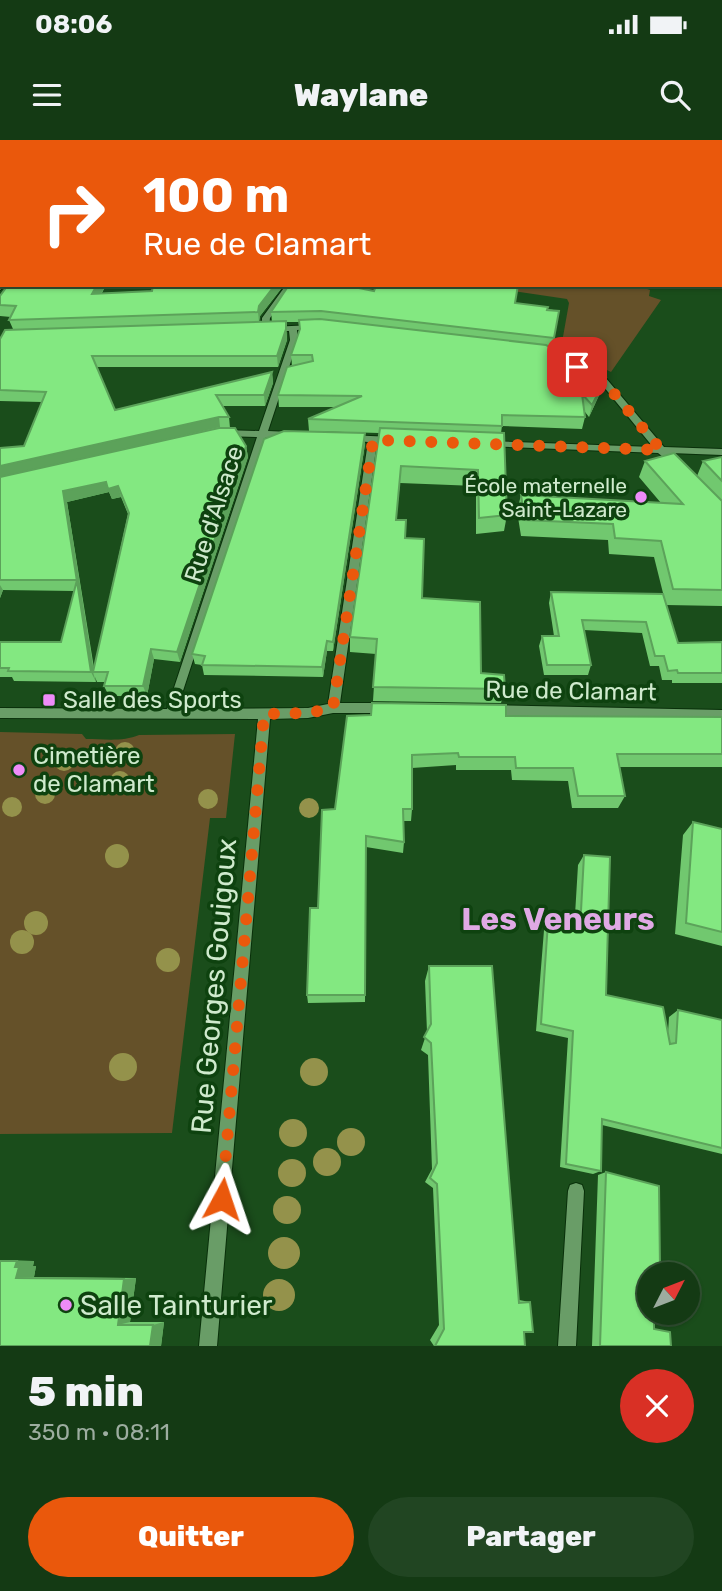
<!DOCTYPE html>
<html lang="fr">
<meta charset="utf-8">
<style>
:root{--surface:#143a14;--page:#214522;--text:#f1f3f6;--muted:#9dada0;--line:#335434;--accent:#ea580c}
body{margin:0;font-family:Rubik,sans-serif;background:var(--page);color:var(--text);height:100vh;display:flex;flex-direction:column;font-size:26px;white-space:nowrap}
*{box-sizing:border-box;margin:0}
p{font-size:23px;color:var(--muted)}
.icon{flex:none;width:38px;height:38px;fill:none;stroke:currentColor;stroke-width:2;stroke-linecap:round;stroke-linejoin:round}
.map{position:relative;height:1206px;overflow:hidden}
.details{display:flex;flex-direction:column;background:var(--surface);flex:1}
.details>*{flex:none}
.hud{position:absolute;left:0px;top:0px;width:723px;height:147px;box-shadow:0 2px 5px #0004,0 0 0 2px var(--line);background:#ea580c;color:#fff;overflow:hidden}
.needle{width:46px;rotate:48deg}
.buttons{position:absolute;left:637px;top:1122px;display:grid;gap:14px}
.buttons a{display:grid;place-items:center;width:63px;height:63px;border-radius:50%;background:var(--surface);box-shadow:0 2px 5px #0004,0 0 0 2px var(--line);font-size:35px}
.pin{position:absolute;display:grid;place-items:center;width:60px;height:60px;color:#fff;margin:-30px;border-radius:14px;box-shadow:0 4px 10px #0006}
.me{position:absolute;width:77px;margin:-38px;rotate:5deg;stroke-linejoin:round;filter:drop-shadow(0 0 5px #0008)}
.turn{display:flex;align-items:center;gap:24px;height:147px;padding:0 28px;font-size:32px}
.turn .icon{width:91px;height:91px;stroke-width:2.5}
.turn b{display:block;font-size:49px;line-height:60px}
.round{display:grid;place-items:center;flex:none;width:74px;height:74px;border-radius:37px;background:var(--page)}
.headline{display:flex;align-items:center;justify-content:space-between;height:119px;padding:0 28px}
h1{font-size:42px;font-weight:800;line-height:52px}
.action{display:flex;gap:14px;margin-top:auto;padding:14px 28px}
.action a{flex:1;height:80px;border-radius:42px;background:var(--accent);color:#fff;font-size:28px;font-weight:800;line-height:80px;text-align:center}
.action a+a{background:var(--page);color:var(--text)}
.status{display:flex;justify-content:space-between;align-items:center;height:49px;padding:0 35px;background:var(--surface);direction:ltr}
.status svg{height:19px;fill:currentColor}
header{display:flex;justify-content:space-between;align-items:center;height:91px;padding:0 28px;background:var(--surface);font-size:32px;font-weight:800}
.map>svg:first-child{display:block}
.green{fill:#655129}
.lines{fill:none;stroke-linecap:round;stroke-linejoin:round}
.minor-casing{stroke:#09300a;stroke-width:2}
.minor{fill:#699d67;fill-rule:evenodd}
.tree{fill:#94924b}
.wall{fill:#71c86f;fill-rule:evenodd}
.shaded-wall{fill:#5ca25a}
.building{fill:#83e881;stroke:#5ca25a;stroke-width:2}
.route{stroke:#ea580c;stroke-width:12;stroke-dasharray:0 21.6}
.poi-dot{fill:#ee8cf8;stroke:#0e420f;stroke-width:2.5}
.labels{text-anchor:middle;dominant-baseline:central;stroke-width:7;stroke-linejoin:round;paint-order:stroke}
.far-poi-label{font-size:21px;fill:#cfeacd;stroke:#0e420f;text-anchor:end}
.street-label{font-size:24px;fill:#cfeacd;stroke:#0e420f}
.poi-label{font-size:24px;fill:#cfeacd;stroke:#0e420f;text-anchor:start}
.near-street-label{font-size:28px;fill:#cfeacd;stroke:#0e420f}
.near-poi-label{font-size:28px;fill:#cfeacd;stroke:#0e420f;text-anchor:start}
.district-label{font-size:32px;font-weight:bold;fill:#dfa9e4;stroke:#0e420f}
</style>
<div class="status"><b>08:06</b><svg viewBox="0 0 49 12"><path d="M0 12V9h3v3zM5 12V6h3v6zM10 12V3h3v9zM15 12V0h3v12zM26 1h20v11H26zM47 4h2v5h-2z"/></svg></div>
<header><svg class="icon" aria-label="menu" viewBox="0 0 24 24"><path d="M4 6h16M4 12h16M4 18h16"/></svg>Waylane<svg class="icon" aria-label="search" viewBox="0 0 24 24"><circle cx="10" cy="10" r="6"/><path d="M15 15l6 6"/></svg></header>
<div class="map">
<svg width="722" height="1206" viewBox="0 0 722 1206">
<rect width="100%" height="100%" fill="#1a4d1b"/>
<path class="green" d="M473,145h163l14,5 -1,6 12,4 -50,72 -50,-24 8,-45 -2,-4z
M0,592l82,2 4,5c18,0 37,3 53,-4l96,-1 -9,84h-16l-38,315 -172,1z"/>
<g class="lines">
<g class="minor-casing">
<path id="minor" d="M0,143l6,2 -6,5z
M286,145h8l-24,33 -1,9 45,-2 4,2 -4,2 -17,1 1,10 -30,91 23,1 5,3 -5,3 -25,-1 -86,263 -1,9 129,-1 20,-4 40,-262 -23,-2 -2,-2 5,-3 45,2 5,3 -5,3 -16,-1 -37,261h48l4,2 2,3 -2,3 -4,2h-55l-25,5 -38,1 -53,627h-18l59,-627 -258,-1v-10l167,1 90,-272 -35,-1 -5,-3 5,-3 37,1 31,-91 -1,-9h-27v-13z
M564,218l41,19 59,70 58,2v6l-52,-2 12,12 -5,3 -19,-15 -173,-7v-4l3,-1 165,6 -54,-66 -38,-18v-4z
M490,565l232,5v10l-232,-5 -4,-2 -2,-3 2,-3z
M576,1043l6,2 2,6 -8,155h-18l10,-155 2,-6z"/>
</g>
<use href="#minor" class="minor"/>
</g>
<g class="tree">
<circle cx="125" cy="612" r="10"/>
<circle cx="64" cy="621" r="10"/>
<circle cx="120" cy="641" r="10"/>
<circle cx="45" cy="654" r="10"/>
<circle cx="208" cy="659" r="10"/>
<circle cx="12" cy="667" r="10"/>
<circle cx="309" cy="668" r="10"/>
<circle cx="117" cy="716" r="12"/>
<circle cx="36" cy="783" r="12"/>
<circle cx="22" cy="802" r="12"/>
<circle cx="168" cy="820" r="12"/>
<circle cx="123" cy="927" r="14"/>
<circle cx="314" cy="932" r="14"/>
<circle cx="293" cy="993" r="14"/>
<circle cx="351" cy="1002" r="14"/>
<circle cx="327" cy="1022" r="14"/>
<circle cx="292" cy="1033" r="14"/>
<circle cx="287" cy="1070" r="14"/>
<circle cx="284" cy="1113" r="16"/>
<circle cx="279" cy="1155" r="16"/>
</g>
<path class="wall" d="M0,0h172l-1,2h-169v60h-2z
M287,0h345l11,2h-356z
M8,145h98l-4,8 182,-8 -24,31 -1,6 13,-1 -1,-9 103,-21 141,12 44,8 -8,43 28,17 27,7 -4,11 -13,28 -4,-5v5l-3,12 -80,-3 -1,7 6,82 -3,16 -28,3v-48l-76,-3 -4,37 9,18 17,60 59,75 24,16 -4,14 -128,-2 3,-47 -26,-2v-15l29,-204 -70,-2 -1,-12 28,-12h-57l-1,-12 14,-29 -1,-11 9,-26 -1,-7h-13l1,18 -9,27h-181l18,43 157,-38 1,11 -8,23h-43l7,11 1,11 16,18 2,11 -68,205 -26,-3 -7,37h-38l-5,-10 1,-4h-8l-2,-5 1,5 -82,-1 -2,-4h-12v-35h61l13,-51 -71,-1 -3,8v-150l24,-2 18,-44 -42,-1v-62l13,-10 -4,-9 2,-3 -11,-1v-20zM109,352l3,7 9,-2 7,17 -34,154 -27,-166z
M365,293v11l-32,207h-6l-4,26 -119,-2 -2,-10 -7,-1 -3,-10z
M722,317v149l-56,-1 12,38 44,-1v41h-50v-3h-10l-3,-14h-9l-8,-33 -58,-3 7,35 -3,10h-44l-5,-29 3,-10h12l-5,-33 2,-11 114,9 -11,-44 -45,-3 -1,-14 -87,-4 -4,-25 4,-16 140,8 -22,-26 6,-16 52,15 6,-15z
M347,576l375,1v50h-102l5,29 -7,12h-46l-4,-27 -56,-1 -1,-10h-55v-5l-44,3v41l-1,12h-8l1,21 -1,11 -37,-6 -1,155 -57,1 -1,-8 11,-87 17,-99z
M693,682l29,7v117l-47,-12 8,-99z
M584,715l22,140 62,38 1,-16 9,-7 44,10v134l-120,-29 -1,46 -8,3 -33,-7 8,-129 -32,-7 8,-101 4,-8 17,2 10,-9 3,-50z
M429,826l90,334 11,2 -6,30 -90,14 -4,-6 9,-15 -6,-137 -8,-6 7,-13 -4,-114 -7,-5 6,-18 -2,-51z
M606,1032l54,97h-7l1,59 17,18h-79l6,-171z
M0,1120l34,1 -1,5h3l-2,11 102,1 -6,44h34l-3,24h-161z"/>
<path class="shaded-wall" d="M97,145h9l-11,19 -3,-10z
M275,145h9l-24,31 -1,6 -1,-10 1,-6z
M286,189l1,11 -9,27 -1,-11z
M272,232l1,11 -8,23 -1,-11z
M606,238l-4,11 -13,28 3,-12z
M219,277l1,10 -220,51v-12z
M365,293v11l-32,207v-9z
M246,306l2,11 -68,205 -3,-10z
M106,342l12,4 3,11 -9,2 -3,-7 -42,10 27,170h-1l3,10 -5,-10 -28,-181z
M0,445l3,5 -3,8z
M327,501v10l-4,26 -1,-10z
M151,509l3,10 -7,37 -4,-10z
M17,1121h17l-1,5h3l-2,11 -18,1 -1,-11z
M136,1138l-6,44 -12,3 6,-46z
M164,1182l-3,24h-11l3,-21z"/>
<path class="building" d="M0,0h165l-1,2h-162v50h-2z
M316,0h316l11,2h-329z
M678,0h44v56h-1v-54h-44z
M8,145h89l-5,9 60,-3 1,-6h122l-16,21 -1,6 -249,8 7,-14 -16,-1v-9z
M289,145h55l30,6 2,-5 8,1v-2h134l-3,18 33,4 -1,3 12,1 -5,27 -233,-27 -50,1z
M320,179l226,26 6,3 -1,6 28,13v4l7,-4 20,11 -14,27 -10,-11 3,23 -83,-2v11l-194,-7 54,-23 -84,-1 9,-28 26,-6 -1,-6h-21l9,-26 -1,-9z
M286,181v8l-9,27h-185l23,54 157,-38 -8,23h-48l13,22h-10l-219,49v-18l24,-2 22,-54 -46,-2v-51l5,-9z
M219,288h16l11,18 -69,206 -26,-3 -8,37h-39l4,-14h-15l36,-159 -11,-27 -10,3 -2,-7 -43,9 28,181 -83,-1 1,-3h-9v-26h61l16,-62h-77v-103z
M380,288l124,5 3,82 -28,3 -1,-48 -77,-4 -5,54h10l-1,18 19,1 -2,59 58,4 1,71 23,2 1,14 -132,-2 4,-48 -27,-2z
M284,291l81,2 -32,209 -6,-1 -5,26 -120,-2 3,-9 -13,-2 72,-215z
M674,313l48,48v89l-49,-1 -12,-48 -46,-3 -2,-14 -88,-4 -4,-25 162,9 -38,-43z
M722,317v24l-19,-20z
M551,452l112,2 15,49 44,-1v31h-44l-1,-3 -9,1 -4,-15h-9l-9,-34 -64,-2 9,45h-44l-5,-29h17z
M372,563l134,2v11l216,1v37h-105l8,42h-47l-5,-28h-57l-1,-11h-56l-1,-4 -46,2v54h-9l1,33 -38,-6 -1,159h-58l3,-87h8l4,-98 13,-1 12,-93 24,-1z
M693,682l29,7v103l-36,-9z
M584,715l26,2 -4,138 57,12 7,37 6,-1 2,-33 44,10v128l-120,-29 -1,52 -35,-7 7,-133 -32,-7 7,-102 17,2 16,-13z
M429,826h63l27,337 11,-1 3,30h-9l1,14h-90l9,-17 -7,-145 -7,-6 7,-15 -6,-120 -7,-6 7,-13z
M606,1032l53,14 1,83 -7,-1v6h-4v38h5v17l16,3 1,14h-71z
M0,1121h17l-2,6h4l-3,11 108,1 -6,46h35l-3,21h-150z"/>
<g class="lines">
<path class="route" d="M222,1059l42,-485 44,-1 25,-5 40,-268 288,10 -59,-71 -25,-12"/>
</g>
<g class="poi-dot">
<circle cx="641" cy="357" r="7"/>
<rect x="42" y="553" width="14" height="14" rx="3.5"/>
<circle cx="19" cy="630" r="7"/>
<circle cx="66" cy="1165" r="7"/>
</g>
<g class="labels">
<g class="far-poi-label">
<text x="627" y="345">École maternelle<tspan x="627" dy="24">Saint-Lazare</tspan></text>
</g>
<g class="street-label">
<text transform="translate(214 374) rotate(-72)">Rue d'Alsace</text>
<text transform="translate(571 551) rotate(1)">Rue de Clamart</text>
</g>
<g class="poi-label">
<text x="63" y="560">Salle des Sports</text>
<text x="33" y="616">Cimetière<tspan x="33" dy="28">de Clamart</tspan></text>
</g>
<g class="near-street-label">
<text transform="translate(214 846) rotate(-85)">Rue Georges Gouigoux</text>
</g>
<g class="near-poi-label">
<text x="80" y="1165">Salle Tainturier</text>
</g>
<g class="district-label">
<text x="558" y="779">Les Veneurs</text>
</g>
</g>
</svg>
<div class="buttons">
<a><svg class="needle" viewBox="-14 -14 28 28"><path d="M0-13l5 13h-10z" fill="#e53935"/><path d="M0 13l5-13h-10z" fill="#9dada0"/></svg></a>
</div>
<div class="pin" style="left:577px;top:227px;background:#d93025"><svg class="icon" aria-label="arrive" viewBox="0 0 24 24"><path d="M6 21V4h12l-3 4 3 4H6"/></svg></div>
<svg class="me" style="left:222px;top:1059px" viewBox="-20 -20 40 40"><path d="M0-17L14 15 0 8-14 15z" fill="#ea580c" stroke="#fff" stroke-width="4"/></svg>
<div class="hud">
<div class="turn"><svg class="icon" aria-label="right" viewBox="0 0 24 24"><path d="M7 20v-9h11M14 6l5 5-5 5"/></svg><div><b>100 m</b>Rue de Clamart</div></div>
</div>
</div>
<section class="details">
<div class="headline"><div><h1>5 min</h1><p>350 m · 08:11</p></div><a class="round" style="background:#d93025;color:#fff"><svg class="icon" aria-label="close" viewBox="0 0 24 24"><path d="M6 6l12 12M18 6L6 18"/></svg></a></div>
<div class="action"><a>Quitter</a><a>Partager</a></div>
</section>
